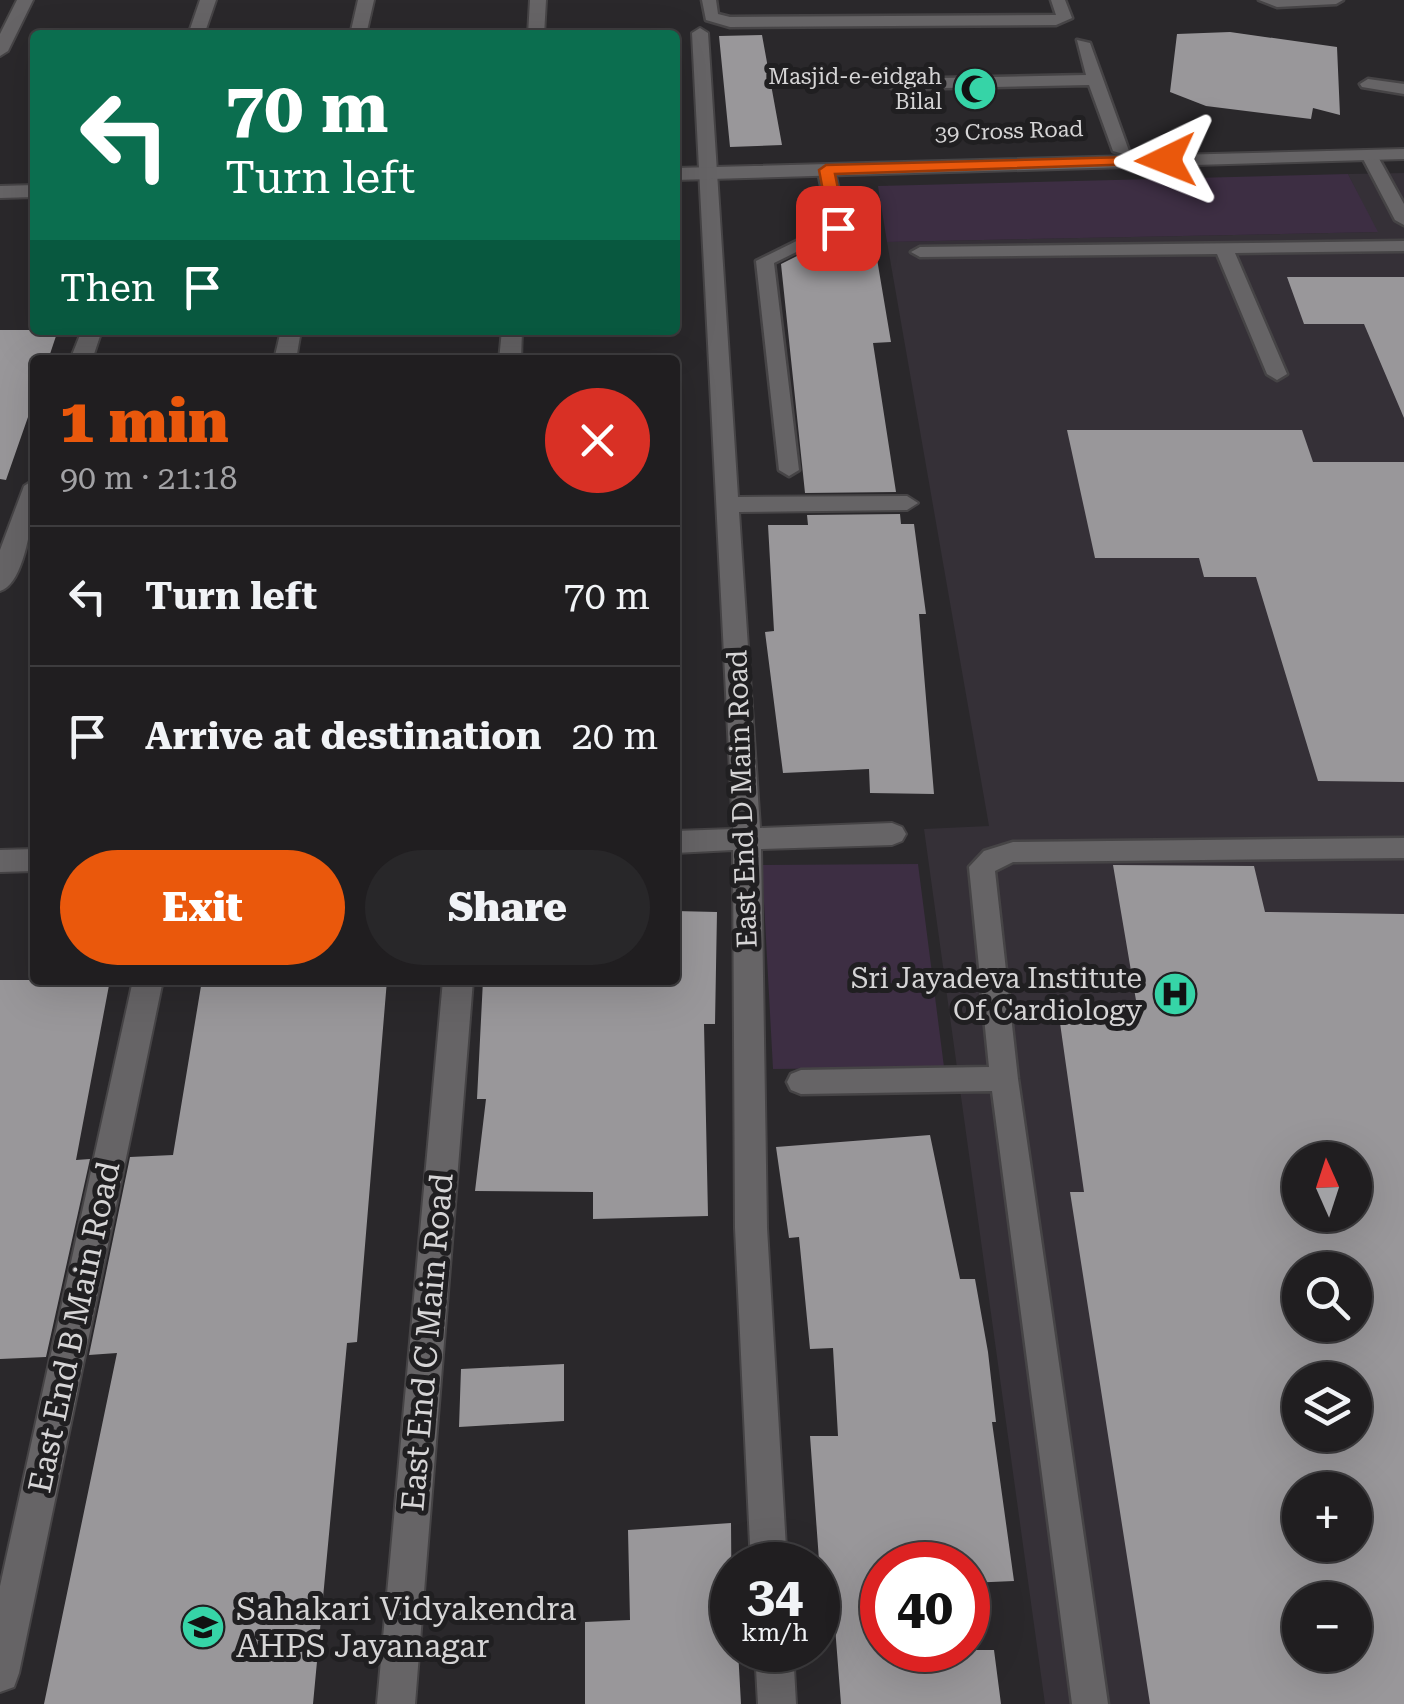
<!DOCTYPE html>
<meta charset="utf-8">
<style>
:root{--surface:#201e20;--page:#282729;--text:#f1f3f6;--muted:#a2a2a5;--line:#3d3c3e;--accent:#ea580c}
body{margin:0;font-family:"Roboto Serif",serif;background:var(--page);color:var(--text);height:100vh;display:flex;flex-direction:column;font-size:38px;white-space:nowrap}
*{box-sizing:border-box;margin:0}
p{font-size:32px;color:var(--muted)}
.icon{flex:none;width:55px;height:55px;fill:none;stroke:currentColor;stroke-width:2;stroke-linecap:round;stroke-linejoin:round}
.map{position:relative;flex:1;overflow:hidden}
.sheet{position:absolute;left:30px;top:355px;width:650px;height:630px;display:flex;flex-direction:column;background:var(--surface);border-radius:10px;box-shadow:0 10px 40px #0002,0 0 0 2px var(--line)}
.sheet>*{flex:none}
.banner{position:absolute;left:30px;top:30px;width:650px;height:305px;border-radius:10px;box-shadow:0 10px 40px #0002,0 0 0 2px var(--line);background:#0b6e4f;color:#fff;overflow:hidden}
.needle{width:65px;rotate:357deg}
.tools{position:absolute;left:1282px;top:1142px;display:grid;gap:20px}
.tools a{display:grid;place-items:center;width:90px;height:90px;border-radius:50%;background:var(--surface);box-shadow:0 10px 40px #0002,0 0 0 2px var(--line);font-size:50px}
.speed{position:absolute;left:710px;top:1542px;display:flex;gap:20px;font-size:50px;font-weight:700;text-align:center}
.speed>*{display:grid;place-content:center;width:130px;height:130px;border-radius:50%;background:var(--surface);box-shadow:0 10px 40px #0002,0 0 0 2px var(--line);line-height:1}
.speed small{font-size:25px;font-weight:400}
.speed .limit{border:15px solid #d22;background:#fff;color:#111}
.pin{position:absolute;display:grid;place-items:center;width:85px;height:85px;color:#fff;margin:-42px;border-radius:20px;box-shadow:0 5px 15px #0006}
.me{position:absolute;width:110px;margin:-55px;rotate:268deg;stroke-linejoin:round;filter:drop-shadow(0 0 8px #0008)}
.turn{display:flex;align-items:center;gap:35px;height:210px;padding:0 30px;font-size:45px}
.turn .icon{width:130px;height:130px;stroke-width:2.5}
.turn b{display:block;font-size:70px;line-height:85px}
.then{display:flex;align-items:center;height:95px;padding:0 30px;background:#0003;gap:20px;font-size:38px}
.round{display:grid;place-items:center;flex:none;width:105px;height:105px;border-radius:52px;background:var(--page)}
.head{display:flex;align-items:center;justify-content:space-between;height:170px;padding:0 30px}
h1{font-size:60px;font-weight:800;line-height:75px;color:var(--accent)}
.action{display:flex;gap:20px;margin-top:auto;padding:20px 30px}
.action a{flex:1;height:115px;border-radius:60px;background:var(--accent);color:#fff;font-size:40px;font-weight:800;line-height:115px;text-align:center}
.action a+a{background:var(--page);color:var(--text)}
ul{padding:0;list-style:none}
li{display:flex;align-items:center;gap:30px;height:140px;padding:0 30px;border-top:2px solid var(--line)}
li div{flex:1}
li b{display:block;font-size:38px}
li em{font-style:normal}
.map>svg:first-child{display:block}
.built{fill:#353037;fill-rule:evenodd}
.green{fill:#3d2e43}
.building{fill:#99979a;fill-rule:evenodd}
.lines{fill:none;stroke-linecap:round;stroke-linejoin:round}
.service-casing{stroke:#464446;stroke-width:5}
.minor-casing{stroke:#464446;stroke-width:4}
.tertiary-casing{stroke:#464446;stroke-width:4}
.service{fill:#666466;fill-rule:evenodd}
.minor{fill:#666466;fill-rule:evenodd}
.tertiary{fill:#666466;fill-rule:evenodd}
.route{fill:#ea580c;stroke:#983908;stroke-width:2.5}
.labels{text-anchor:middle;dominant-baseline:central;stroke-width:10;stroke-linejoin:round;paint-order:stroke}
.far-poi-label{font-size:22px;fill:#d6d5d6;stroke:#201f21;text-anchor:end}
.far-street-label{font-size:22px;fill:#d6d5d6;stroke:#201f21}
.street-label{font-size:28px;fill:#d6d5d6;stroke:#201f21}
.poi-label{font-size:28px;fill:#d6d5d6;stroke:#201f21;text-anchor:end}
.near-street-label{font-size:32px;fill:#d6d5d6;stroke:#201f21}
.near-poi-label{font-size:32px;fill:#d6d5d6;stroke:#201f21;text-anchor:start}
</style>
<div class="map">
<svg width="1404" height="1704" viewBox="0 0 1404 1704">
<rect width="100%" height="100%" fill="#2a282b"/>
<path class="built" d="M1404,173v1531h-359l-121,-875 65,-3 -102,-584 490,-10 -29,-58zM1300,1160h55v55h-55zM1300,1270h55v55h-55zM1300,1380h55v55h-55zM1300,1490h55v55h-55zM1300,1600h55v55h-55z"/>
<path class="green" d="M1348,174l30,58 -491,10 -9,-56z
M918,864l26,203 -171,2 -11,-204z"/>
<path class="building" d="M1230,32l107,15 3,68 -27,-7 -2,11 -105,-13 -36,-14 7,-58z
M762,35l20,110 -52,2 -11,-111z
M876,253l15,89 -18,1 23,149 -91,1 -24,-229 18,-9z
M1287,277h117v141l-40,-94h-60z
M0,330h58l-10,30h-13v37l-29,83 -6,-1z
M1067,430h235l11,32h91v320l-86,-1 -62,-204h-52l-5,-19h-104z
M900,514l1,10h13l12,90h-7l15,180 -64,-1 -1,-24 -86,4 -18,-141 9,-1 -6,-106h40l-1,-10z
M1113,865l141,1 11,46 139,2v790h-254l-80,-512h14l-25,-176 80,2zM1300,1160h55v55h-55zM1300,1270h55v55h-55zM1300,1380h55v55h-55zM1300,1490h55v55h-55zM1300,1600h55v55h-55z
M675,911l42,1 -2,112h-11l4,192 -115,3v-27l-118,-1 11,-92h-9l6,-119h192z
M0,980h110l-34,180 14,-1 -44,198 -46,2z
M202,980h185l-30,362 -10,1 -34,361h-269l73,-351 -28,2 41,-198 43,-2z
M930,1135l30,144h15l13,73 8,70h-4l22,159 -46,2v-18h-86v85h112l7,54h-160l-9,-116h-11l-11,-152h28l-5,-88 -23,1 -11,-112 -10,1 -13,-91z
M564,1364v57l-105,6 2,-58z
M731,1523l1,127h6l3,54h-156v-82l45,-2 -2,-90z"/>
<g class="lines">
<g class="service-casing">
<path id="service" d="M702,0h14l2,14 12,3 326,-2 -5,-15h14l7,18 -16,7 -326,2 -24,-7z
M1259,0h84l-7,4 -59,3z
M1077,40l13,3 39,108 -2,4 -14,-4 -24,-66 -196,4 -8,-5 8,-5 193,-4z
M1368,79l36,5v10l-42,-7 -2,-3z
M1363,151l14,4 27,49v21l-9,-5 -34,-65z
M826,165l8,5 13,57 -73,36 25,207 -10,6 -10,-6 -23,-209 73,-36 -11,-55z
M1404,241v10l-169,2 52,121 -10,6 -10,-6 -50,-120 -297,3 -9,-5 9,-5z
M1404,838v20l-391,4 -18,9 23,208 90,625h-36l-80,-613 -191,3 -10,-4 -4,-8 4,-8 10,-4 188,-3 -20,-200 15,-16 29,-9z"/>
</g>
<g class="minor-casing">
<path id="minor" d="M200,0h16l-12,35h-16z
M358,0h16l-8,35h-16z
M530,0h16l-2,35h-16z
M700,28l8,5 30,464 169,-1 11,7 -11,7 -168,2 21,316 132,-5 10,4 4,7 -4,7 -10,4 -131,4 6,379 20,337h-36l-16,-337 -2,-378 -58,3v-22l58,-2 -41,-796z
M82,330h20l-10,30h-22z
M281,330h20l-5,30h-22z
M502,330h20l-1,30h-22z
M35,479c0,24 -8,105 -35,112v-41l24,-64z
M35,849v22l-35,1v-22z
M133,980h30l-144,693 -5,14 -14,5v-106z
M443,980h30l-58,724h-38z
M755,1650h38l3,54h-38z"/>
</g>
<g class="tertiary-casing">
<path id="tertiary" d="M17,0h16l-25,51 -8,5v-22z
M1404,149v10l-729,21v-12z
M35,185v12l-35,1v-12z"/>
</g>
<use href="#service" class="service"/>
<use href="#minor" class="minor"/>
<use href="#tertiary" class="tertiary"/>
</g>
<path class="route" d="M1166,156l6,1v6l-337,11 11,54 -8,4 -8,-4 -11,-58 7,-5z"/>
<defs>
<g id="mosque-disc" transform="scale(2.25)"><circle r="9.5" fill="#36d4a7" stroke="#201f21"/><path d="M3.5-4.9A6 6 0 1 0 3.5 4.9A5 5 0 1 1 3.5-4.9Z" fill="#111"/></g>
<g id="hospital-disc" transform="scale(2.25)"><circle r="9.5" fill="#36d4a7" stroke="#201f21"/><path d="M-5-5h3v3.5h4V-5h3V5h-3V1.5h-4V5h-3Z" fill="#111"/></g>
<g id="school-disc" transform="scale(2.25)"><circle r="9.5" fill="#36d4a7" stroke="#201f21"/><path d="M0-5L7-2L0 1L-7-2ZM-4 1L0 2.5L4 1V4Q0 6-4 4Z" fill="#111"/></g>
</defs>
<g fill-rule="evenodd">
<use href="#mosque-disc" x="975" y="89"/>
<use href="#hospital-disc" x="1175" y="994"/>
<use href="#school-disc" x="203" y="1627"/>
</g>
<g class="labels">
<g class="far-poi-label">
<text x="942" y="76">Masjid-e-eidgah<tspan x="942" dy="25">Bilal</tspan></text>
</g>
<g class="far-street-label">
<text transform="translate(1009 131) rotate(-2)">39 Cross Road</text>
</g>
<g class="street-label">
<text transform="translate(742 799) rotate(-92)">East End D Main Road</text>
</g>
<g class="poi-label">
<text x="1142" y="978">Sri Jayadeva Institute<tspan x="1142" dy="32">Of Cardiology</tspan></text>
</g>
<g class="near-street-label">
<text transform="translate(74 1327) rotate(-78)">East End B Main Road</text>
<text transform="translate(427 1342) rotate(-85)">East End C Main Road</text>
</g>
<g class="near-poi-label">
<text x="236" y="1609">Sahakari Vidyakendra<tspan x="236" dy="37">AHPS Jayanagar</tspan></text>
</g>
</g>
</svg>
<div class="tools">
<a><svg class="needle" viewBox="-14 -14 28 28"><path d="M0-13l5 13h-10z" fill="#e53935"/><path d="M0 13l5-13h-10z" fill="#a2a2a5"/></svg></a>
<a><svg class="icon" aria-label="search" viewBox="0 0 24 24"><circle cx="10" cy="10" r="6"/><path d="M15 15l6 6"/></svg></a>
<a><svg class="icon" aria-label="layers" viewBox="0 0 24 24"><path d="M12 4l9 5-9 5-9-5zM3 14l9 5 9-5"/></svg></a>
<a>+</a>
<a>−</a>
</div>
<div class="speed"><div>34<small>km/h</small></div><div class="limit">40</div></div>
<div class="pin" style="left:838px;top:228px;background:#d93025"><svg class="icon" aria-label="arrive" viewBox="0 0 24 24"><path d="M6 21V4h12l-3 4 3 4H6"/></svg></div>
<svg class="me" style="left:1166px;top:160px" viewBox="-20 -20 40 40"><path d="M0-17L14 15 0 8-14 15z" fill="#ea580c" stroke="#fff" stroke-width="4"/></svg>
<div class="banner">
<div class="turn"><svg class="icon" aria-label="left" viewBox="0 0 24 24"><path d="M17 20v-9H6M10 6l-5 5 5 5"/></svg><div><b>70 m</b>Turn left</div></div>
<div class="then">Then<svg class="icon" aria-label="arrive" viewBox="0 0 24 24"><path d="M6 21V4h12l-3 4 3 4H6"/></svg></div>
</div>
<section class="sheet">
<div class="head"><div><h1>1 min</h1><p>90 m · 21:18</p></div><a class="round" style="background:#d93025;color:#fff"><svg class="icon" aria-label="close" viewBox="0 0 24 24"><path d="M6 6l12 12M18 6L6 18"/></svg></a></div>
<ul>
<li><svg class="icon" aria-label="left" viewBox="0 0 24 24"><path d="M17 20v-9H6M10 6l-5 5 5 5"/></svg><div><b>Turn left</b></div><em>70 m</em></li>
<li><svg class="icon" aria-label="arrive" viewBox="0 0 24 24"><path d="M6 21V4h12l-3 4 3 4H6"/></svg><div><b>Arrive at destination</b></div><em>20 m</em></li>
</ul>
<div class="action"><a>Exit</a><a>Share</a></div>
</section>
</div>
